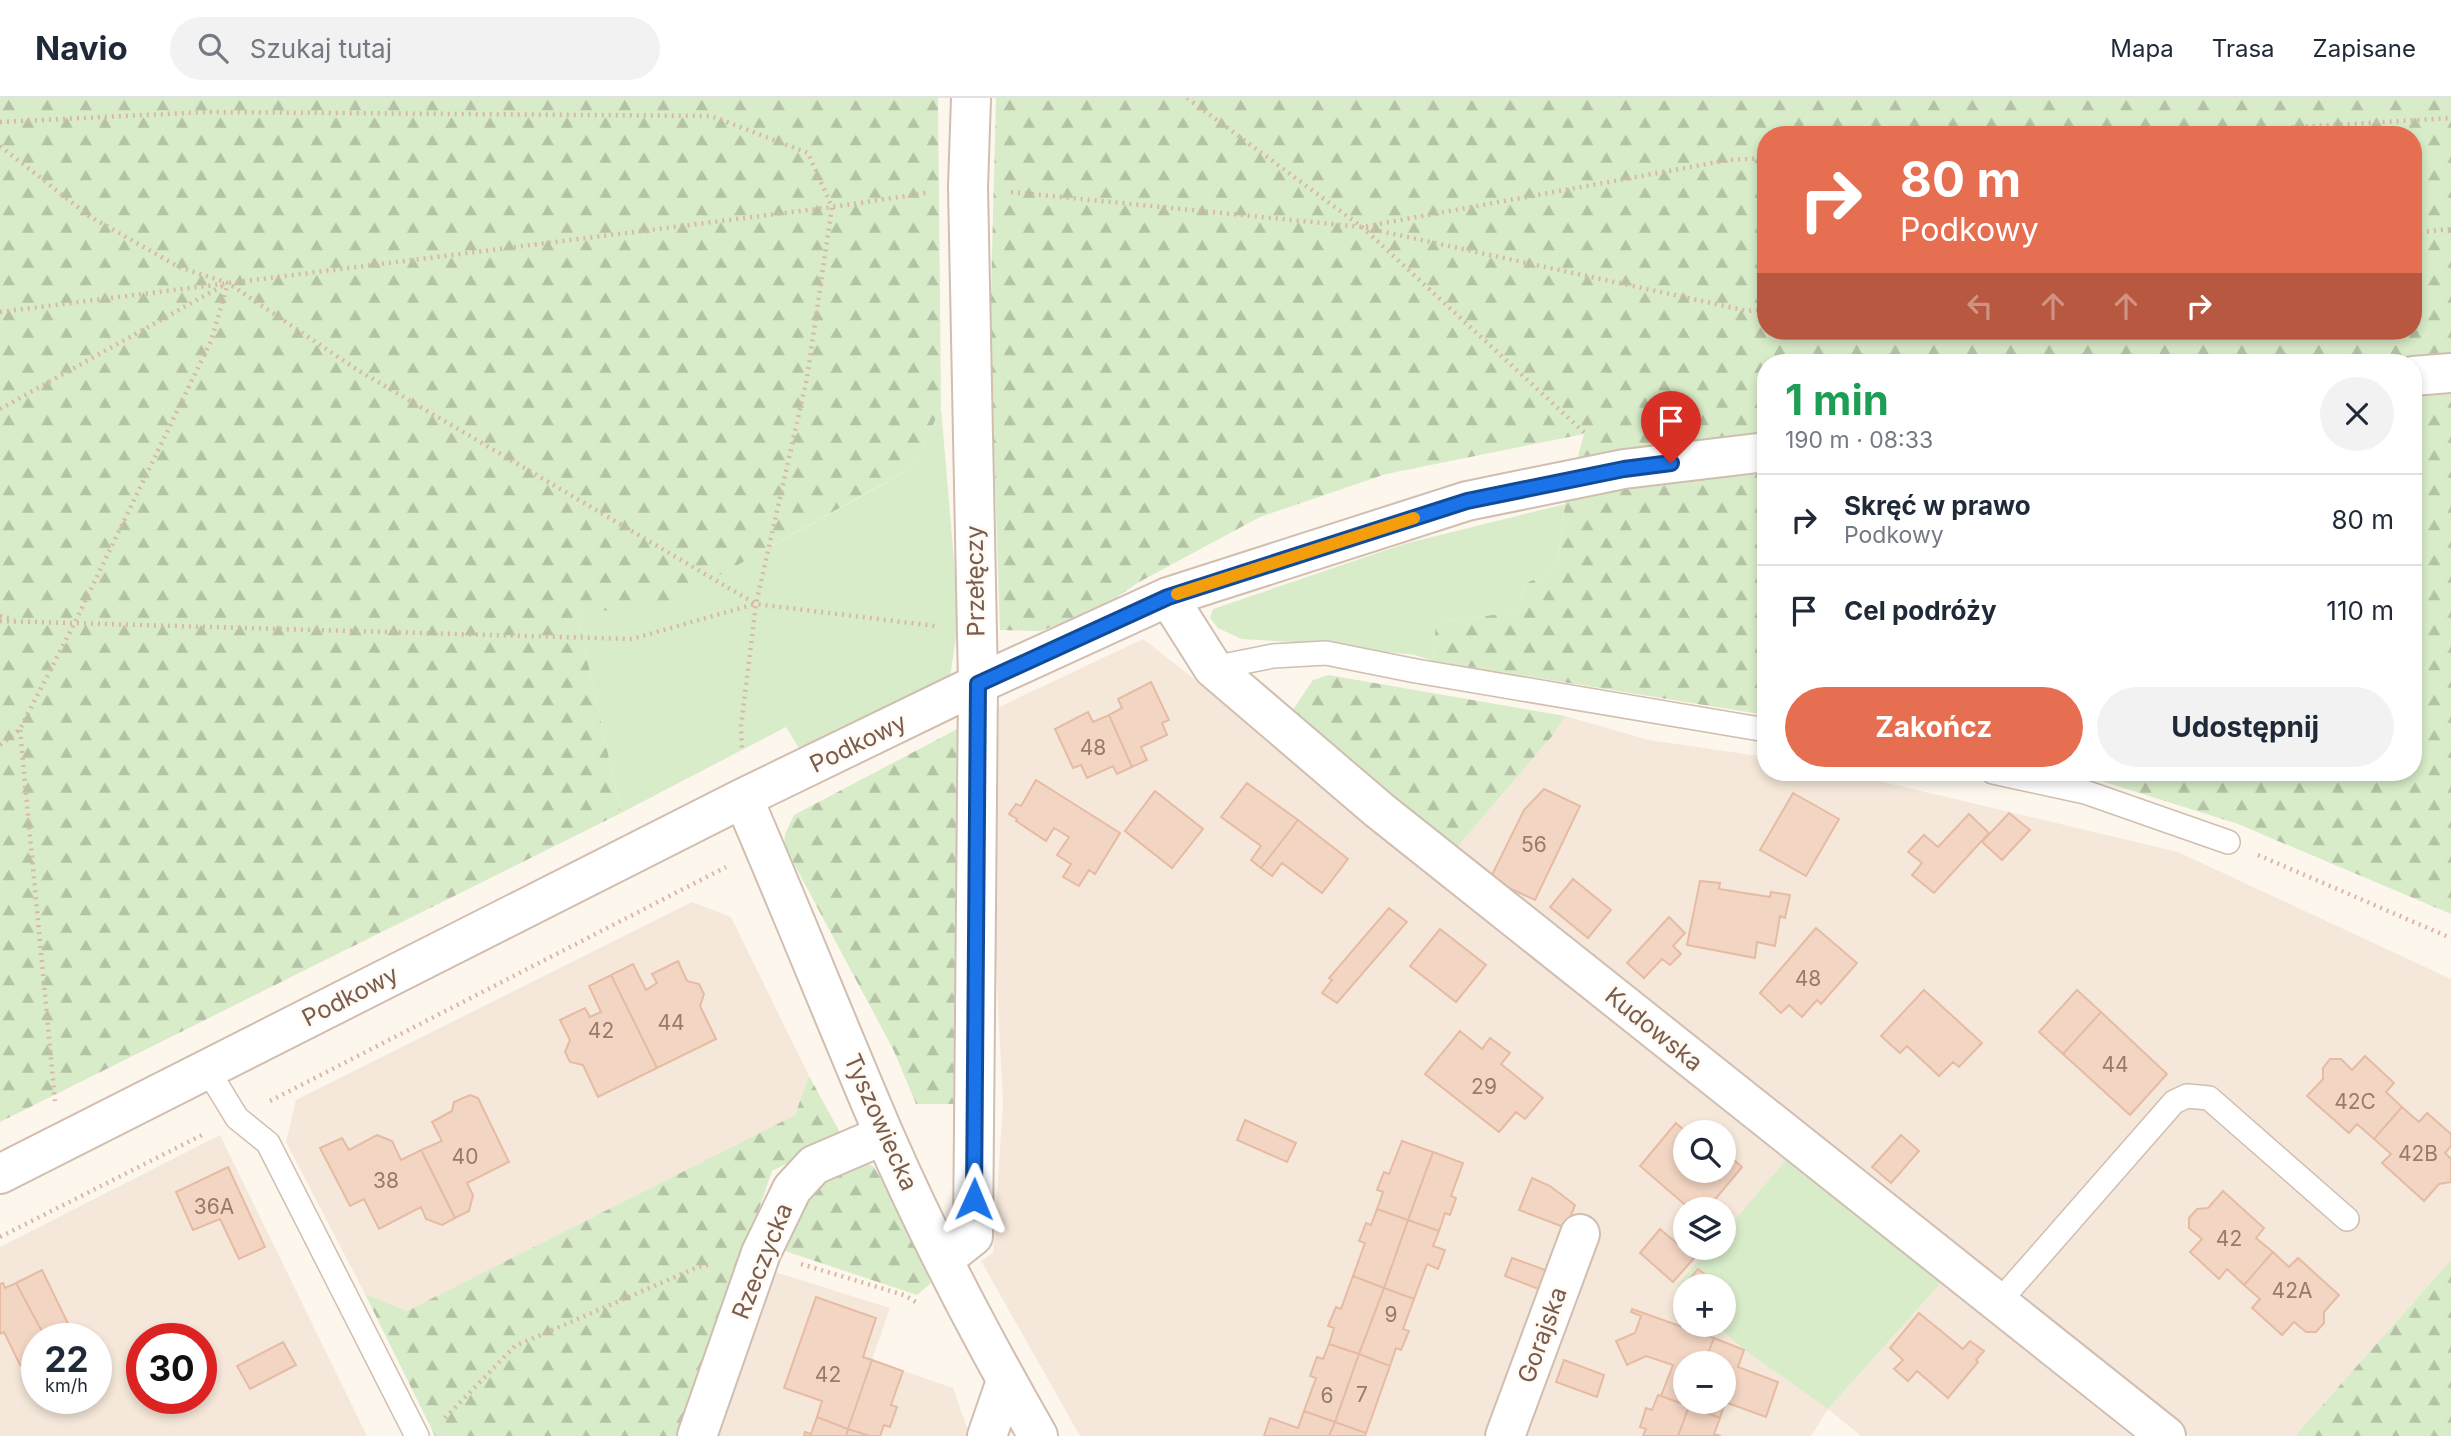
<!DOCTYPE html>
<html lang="pl">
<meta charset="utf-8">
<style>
:root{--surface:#fff;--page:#f2f2f3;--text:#1f2937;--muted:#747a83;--line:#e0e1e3;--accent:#e76f51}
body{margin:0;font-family:Inter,sans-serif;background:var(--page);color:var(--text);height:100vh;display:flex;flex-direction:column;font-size:26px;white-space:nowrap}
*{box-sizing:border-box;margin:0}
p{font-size:23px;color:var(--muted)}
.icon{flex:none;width:38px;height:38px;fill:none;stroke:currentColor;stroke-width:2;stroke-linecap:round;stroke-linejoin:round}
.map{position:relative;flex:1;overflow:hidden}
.panel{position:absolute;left:1757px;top:256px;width:665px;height:427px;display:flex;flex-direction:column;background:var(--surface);border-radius:28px;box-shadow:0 4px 10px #0003}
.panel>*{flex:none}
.banner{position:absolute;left:1757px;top:28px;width:665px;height:214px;border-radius:28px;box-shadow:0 4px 10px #0003;background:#e76f51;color:#fff;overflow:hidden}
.buttons{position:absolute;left:1673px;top:1022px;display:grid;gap:14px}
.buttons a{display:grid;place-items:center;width:63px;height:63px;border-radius:50%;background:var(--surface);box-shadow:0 4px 10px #0003;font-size:35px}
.speed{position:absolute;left:21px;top:1225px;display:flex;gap:14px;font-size:35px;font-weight:700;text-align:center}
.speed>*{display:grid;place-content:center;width:91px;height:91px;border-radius:50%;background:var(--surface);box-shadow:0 4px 10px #0003;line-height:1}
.speed small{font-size:18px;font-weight:400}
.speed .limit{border:10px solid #d22;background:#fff;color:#111}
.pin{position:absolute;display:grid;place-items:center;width:60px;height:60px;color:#fff;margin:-72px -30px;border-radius:50% 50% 50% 0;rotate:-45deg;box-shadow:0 0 7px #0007}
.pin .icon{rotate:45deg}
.me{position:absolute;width:77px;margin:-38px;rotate:1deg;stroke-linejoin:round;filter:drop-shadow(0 0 5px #0008)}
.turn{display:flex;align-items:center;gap:24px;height:147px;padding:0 28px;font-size:32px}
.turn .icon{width:91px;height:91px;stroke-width:2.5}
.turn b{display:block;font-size:49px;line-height:60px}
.lanes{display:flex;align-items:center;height:66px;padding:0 28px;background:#0003;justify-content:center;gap:35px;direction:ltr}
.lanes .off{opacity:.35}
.round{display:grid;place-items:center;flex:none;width:74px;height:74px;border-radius:37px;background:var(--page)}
.overview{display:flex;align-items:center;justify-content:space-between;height:119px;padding:0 28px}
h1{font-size:42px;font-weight:700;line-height:52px;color:#1e9e55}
.action{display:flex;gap:14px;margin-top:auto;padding:14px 28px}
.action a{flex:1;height:80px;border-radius:42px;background:var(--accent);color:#fff;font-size:28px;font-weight:700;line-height:80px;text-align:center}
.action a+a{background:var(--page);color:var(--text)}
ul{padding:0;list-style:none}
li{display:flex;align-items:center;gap:21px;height:91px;padding:0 28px;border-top:2px solid var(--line)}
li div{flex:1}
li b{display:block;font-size:26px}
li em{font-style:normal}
header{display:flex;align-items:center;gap:42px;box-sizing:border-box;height:98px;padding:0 35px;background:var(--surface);border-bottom:2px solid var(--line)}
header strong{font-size:33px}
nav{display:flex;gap:38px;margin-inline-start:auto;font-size:24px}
.search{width:490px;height:63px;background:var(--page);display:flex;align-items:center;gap:18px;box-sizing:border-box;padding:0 24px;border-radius:38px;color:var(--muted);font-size:26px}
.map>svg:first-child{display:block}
.residential{fill:#f5e8da;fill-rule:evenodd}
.green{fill:#d8ecc9}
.forest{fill:url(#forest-firs);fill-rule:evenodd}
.building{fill:#f3d5c3;stroke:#e6bba3;stroke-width:2}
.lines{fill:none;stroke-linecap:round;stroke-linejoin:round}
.service-casing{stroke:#d1beb0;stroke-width:26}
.minor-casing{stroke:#d1beb0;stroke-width:42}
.path{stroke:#d9b8a5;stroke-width:4.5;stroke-dasharray:2 5;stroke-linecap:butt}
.service{stroke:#fff;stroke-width:23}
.minor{stroke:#fff;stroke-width:38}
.route-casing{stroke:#114b97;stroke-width:18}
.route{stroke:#1a73e8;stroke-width:12}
.slow{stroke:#f59e0b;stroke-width:12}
.labels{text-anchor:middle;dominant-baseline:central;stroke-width:5;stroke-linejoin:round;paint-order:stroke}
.number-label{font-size:21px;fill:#987a6a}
.street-label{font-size:24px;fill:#7a5c4d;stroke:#fffaf3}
</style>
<header>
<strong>Navio</strong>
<div class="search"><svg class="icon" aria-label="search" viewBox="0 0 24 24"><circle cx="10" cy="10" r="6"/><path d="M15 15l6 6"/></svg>Szukaj tutaj</div>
<nav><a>Mapa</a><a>Trasa</a><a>Zapisane</a></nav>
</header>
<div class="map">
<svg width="2451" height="1338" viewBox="0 0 2451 1338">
<defs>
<pattern id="forest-firs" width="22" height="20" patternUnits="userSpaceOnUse" patternTransform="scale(1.75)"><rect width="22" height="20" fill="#d8ecc9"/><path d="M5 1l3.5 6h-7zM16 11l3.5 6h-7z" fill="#b4c2a5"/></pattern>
</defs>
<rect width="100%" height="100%" fill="#fdf6ec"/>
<path class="residential" d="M1143,541l130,101 514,419 -63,73v-23h-39v39h25l-34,38 9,8v31h32l26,24 85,60 113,-126 190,153h-270l-33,-27 -17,27h-731l-99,-175 12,-8 10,-149 -10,-197 6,-200zM1685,1034h39v39h-39zM1685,1265h39v39h-39z
M1565,618l84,24 117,17v15h75l337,80 273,127v281l-156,176h-106l-737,-583 101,-118z
M692,804l39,15 78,159 -14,39 -388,196 -42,-17 -79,-152 10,-42z
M220,1037l147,301h-367v-189zM37,1241h59v59h-59zM142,1241h59v59h-59z
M775,1174l115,36 -18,52 81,28 17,48h-254z"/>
<path class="green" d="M941,310l18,210 -9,59 -150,73 -14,-23 -165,86 -44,-200 89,-9 189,-104 58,-33z
M1565,406l-8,66 -31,13 -9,29 -81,10 -3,39 -18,-6 -122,-13 -52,-3 -23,-11 -8,-10 3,-9 191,-65z
M1787,1061l154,124 -113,126 -85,-60 -26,-24h7v-39h-39v8l-9,-8 34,-38h14v-16z"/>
<path class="forest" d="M0,0h938l3,310 -28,59 -247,138 -89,8 44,200 -621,309z
M996,0h1455v816l-213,-90 -165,-52h340v-410h-647v353l-333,-54 3,-39 81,-10 9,-29 31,-13 8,-66 19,-70 -198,40 -126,43 -121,65 -44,30 -55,19 -40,-1 -10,-297zM1766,37h647v196h-647z
M1328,577l237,41 -12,19 -101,118 -164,-136 25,-37z
M963,628l-9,378h-38l-22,-53 -110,-206 1,-11 9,-19z
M809,978l33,60 -70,35 -90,265h-247l-70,-142 42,17 388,-196z
M859,1062l14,6 13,21 45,96 -14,12 -135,-45 35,-74z
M2451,1162v176h-156z"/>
<path class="building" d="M1151,584l18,38 -7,3 5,12 -26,12 6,13 -15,7 -23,-52 13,-7 -4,-9z
M1088,614l5,10 16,-7 23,52 -15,7 -4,-8 -26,12 -6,-13 -8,3 -18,-39z
M1036,682l84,53 -25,41 -6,-4 -10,16 -16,-9 8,-13 -14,-9 12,-18 -15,-9 -8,13 -30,-20 1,-2 -8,-5 7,-10 5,2z
M1247,685l51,37 -37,48 -10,-8 10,-14 -40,-29z
M1544,691l36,17 -45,94 -45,-21 34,-69z
M1155,693l48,38 -31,39 -47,-37z
M1793,695l46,26 -33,57 -46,-26z
M2009,715l21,17 -28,30 -20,-18z
M1969,716l20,19 -55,60 -22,-18 10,-12 -14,-11 16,-17 14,12z
M1298,722l50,39 -26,34 -40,-30 -10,13 -11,-8z
M1573,781l38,31 -23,28 -38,-31z
M1700,783l20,2 -1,6 51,8 1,-5 19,3 -5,23 -5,-2 -5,30 -18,-4 -2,16 -68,-13z
M1389,810l18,14 -70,81 -15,-10 10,-13 -3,-2z
M1669,819l16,16 -12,13 8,8 -11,11 -8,-6 -18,19 -17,-15z
M1816,830l41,35 -36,41 -4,-4 -15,17 -13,-12 -8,8 -21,-20z
M1440,831l46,36 -30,37 -46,-36z
M678,863l9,20 12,3 5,10 -4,12 16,33 -59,29 -46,-93 22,-11 13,26 11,-7 -5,-9z
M611,877l46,93 -59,29 -15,-32 -13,-3 -5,-10 5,-12 -10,-20 25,-12 5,9 11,-5 -12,-26z
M1924,892l58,53 -23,24 -6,-5 -14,14 -32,-30 -7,7 -19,-17z
M2077,892l24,22 -38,42 -24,-22z
M2101,914l66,62 -37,41 -67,-61z
M1460,933l22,18 8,-11 20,15 -9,11 42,34 -18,21 -9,-7 -17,20 -74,-58z
M2365,958l29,27 -8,9 16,15 -28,32 -17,-15 -8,9 -42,-37 16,-17v-11l7,-9h11l11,11z
M470,997l8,3 31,64 -42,21 6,12 -4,16 -14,7 -34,-68 21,-9 -10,-19 20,-11 2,-9z
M2402,1009l17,15 8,-9 24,21v12l-6,7 6,6v23l-12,2 -15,17 -42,-38 9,-9 -17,-15z
M1245,1022l51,23 -9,19 -50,-22z
M1676,1025l10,9 -1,39h39v-20l18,16 -35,42h-17l-50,-43z
M377,1037l15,6 9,19 20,-10 34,68 -13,7 -16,-6 -5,-12 -42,22 -15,-30 -14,7 -30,-58 22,-10 7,12z
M1901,1037l18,16 -28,32 -19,-16z
M1402,1043l31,11 -25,68 -31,-11 6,-17 -6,-2 7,-18 5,2z
M1433,1054l30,11 -12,33 5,2 -6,17 -5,-2 -6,18 -31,-11z
M228,1069l37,80 -26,12 -19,-40 -27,11 -17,-38z
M1532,1080l18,8 25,19 -9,23 -47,-18z
M2223,1093l41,37 -8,10 17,14 -29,33 -17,-16 -8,10 -29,-27 12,-13 -13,-11v-10l8,-9 11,-1z
M1377,1111l31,11 -24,68 -31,-12 12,-33 -6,-2 7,-18 5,2z
M1408,1122l31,11 -6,15 12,4 -7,19 -11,-5 -13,35 -30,-11z
M1660,1131l34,29 -21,24 -33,-29z
M2273,1154l16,15 9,-9 41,37 -15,17v11l-8,9h-10l-12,-10 -12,13 -30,-27 8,-9 -16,-14z
M1512,1160l39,14 -7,19 -39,-15z
M1698,1171l21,17h-34v5l-3,-3z
M42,1172l33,68 -2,1h-27l-30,-56z
M1353,1178l31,12 -25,66 -30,-10 5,-16 -6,-2 8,-19 5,2z
M3,1185l2,5 11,-5 30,56h-9v18l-17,8 -16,-33 -4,2v-50z
M1384,1190l30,11 -11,30 6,2 -8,19 -5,-2 -6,18 -31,-12z
M816,1199l60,21 -13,39 9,3 -24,69 -31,-12 5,-16 -38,-13z
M1632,1211l82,29 -10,25h-19v39h6l-2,4 -28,-10 12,-31 -27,-9 -19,9 -11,-24 19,-8 6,-17 -10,-4z
M1919,1215l44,36 7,-8 14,10 -8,9 2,2 -30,36 -31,-27 -9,10 -14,-12 9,-9 -13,-12z
M1714,1240l30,12 -6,17 40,15 -12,35 -41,-15 -5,16 -31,-12 2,-4h33v-39h-20z
M283,1244l13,23 -46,24 -13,-23z
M1329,1246l30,10 -24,68 -31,-11 12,-33 -6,-2 7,-19 6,2z
M1359,1256l31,12 -24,67 -31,-11z
M872,1262l31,11 -12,34 6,2 -7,20 -6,-2 -4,11h-10l-22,-7z
M1564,1262l40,15 -7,22 -41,-15z
M1658,1297l31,11 -11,30h-35l3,-7 -6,-2 6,-19 6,2z
M1689,1308l31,12 -6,16 7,2h-43z
M1304,1313l31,11 -6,14h-65l6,-18 28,10z
M817,1319l31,12 -2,7h-42l1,-4 6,2z
M1335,1324l31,11 -1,3h-36z
M848,1331l22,7h-24z"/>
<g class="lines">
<g class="service-casing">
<path id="service" d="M1213,570l60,-12 53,-3 90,18 350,59
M1993,674l92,20 143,50
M207,971l30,49 31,25 149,293
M1998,1205l176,-201 13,-6 22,2 138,121"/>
</g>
<g class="minor-casing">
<path id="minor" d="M2413,278l38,-3
M1168,499l45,71 166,142 787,626
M743,700c48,111 93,224 140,334 45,104 99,206 155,304
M0,1076l743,-376 235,-114 190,-87 299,-96 157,-32 142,-17
M944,1161l29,-23 5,-552 -10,-497 3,-89
M697,1338l64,-183 31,-64 22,-24 70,-30
M987,1338l19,-55
M1505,1338l75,-202"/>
</g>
<path class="path" d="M1187,0l175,129 225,208
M0,24l208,-10 503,4 97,37 24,54 -25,171 -51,226 -15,122 1,25
M2166,37l285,-17
M0,48l89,70 90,51 49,16 128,86 400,235 179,22
M1011,94l351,35 367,-67 37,-2
M1366,130l382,83 18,-2
M2413,135l38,-4
M0,214l832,-105 94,-14
M0,311l224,-124
M0,518l14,3
M0,523l632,18 123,-35
M20,632l35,371
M0,647l20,-16 54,-105 137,-283 17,-58
M2258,757l193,83
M270,1003l456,-234
M0,1139l206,-104
M801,1166l103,31 12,7
M445,1320l70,-72 183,-79 14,-3"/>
<use href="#service" class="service"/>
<use href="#minor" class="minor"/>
</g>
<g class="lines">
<g class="route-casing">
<path id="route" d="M974,1101l4,-515 190,-87 299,-96 157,-32 47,-6"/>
</g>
<use href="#route" class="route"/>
<path class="slow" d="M1177,496l237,-76"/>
</g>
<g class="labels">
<g class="number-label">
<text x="1093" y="649">48</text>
<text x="1534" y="746">56</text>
<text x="1808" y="880">48</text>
<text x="671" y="924">44</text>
<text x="601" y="932">42</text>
<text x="2115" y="966">44</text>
<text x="1484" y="988">29</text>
<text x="2355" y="1003">42C</text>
<text x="2418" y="1055">42B</text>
<text x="465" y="1058">40</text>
<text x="386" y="1082">38</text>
<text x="214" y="1108">36A</text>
<text x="2229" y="1140">42</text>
<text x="2292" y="1192">42A</text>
<text x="1391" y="1216">9</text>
<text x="828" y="1276">42</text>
<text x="1362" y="1296">7</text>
<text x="1327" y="1297">6</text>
</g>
<g class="street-label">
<text transform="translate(975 483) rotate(-91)">Przełęczy</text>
<text transform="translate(858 645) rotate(-26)">Podkowy</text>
<text transform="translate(350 898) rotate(-27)">Podkowy</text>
<text transform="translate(1654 931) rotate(39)">Kudowska</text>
<text transform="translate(881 1024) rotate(66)">Tyszowiecka</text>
<text transform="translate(762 1163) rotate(-68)">Rzeczycka</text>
<text transform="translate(1542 1237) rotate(-70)">Gorajska</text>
</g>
</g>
</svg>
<div class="buttons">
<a><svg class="icon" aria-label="search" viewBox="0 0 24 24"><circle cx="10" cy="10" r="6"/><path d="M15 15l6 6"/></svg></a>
<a><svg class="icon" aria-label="layers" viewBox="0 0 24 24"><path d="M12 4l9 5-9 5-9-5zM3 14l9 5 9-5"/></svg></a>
<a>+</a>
<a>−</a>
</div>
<div class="speed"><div>22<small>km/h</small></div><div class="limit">30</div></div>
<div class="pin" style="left:1671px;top:365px;background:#d93025"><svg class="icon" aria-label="arrive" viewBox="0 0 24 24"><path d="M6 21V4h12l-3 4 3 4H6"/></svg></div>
<svg class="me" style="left:974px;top:1101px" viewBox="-20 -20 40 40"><path d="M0-17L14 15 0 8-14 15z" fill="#1a73e8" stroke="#fff" stroke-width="4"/></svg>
<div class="banner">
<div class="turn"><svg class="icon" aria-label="right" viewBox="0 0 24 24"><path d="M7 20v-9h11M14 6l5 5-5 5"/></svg><div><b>80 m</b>Podkowy</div></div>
<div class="lanes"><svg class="icon off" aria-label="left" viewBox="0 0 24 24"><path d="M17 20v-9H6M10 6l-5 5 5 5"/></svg><svg class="icon off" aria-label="ahead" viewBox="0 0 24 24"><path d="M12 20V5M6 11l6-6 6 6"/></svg><svg class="icon off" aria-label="ahead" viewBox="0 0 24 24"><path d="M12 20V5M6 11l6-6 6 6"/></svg><svg class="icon" aria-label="right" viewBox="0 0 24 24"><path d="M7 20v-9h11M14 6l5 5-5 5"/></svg></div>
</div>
<section class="panel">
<div class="overview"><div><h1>1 min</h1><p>190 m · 08:33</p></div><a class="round"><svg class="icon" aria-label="close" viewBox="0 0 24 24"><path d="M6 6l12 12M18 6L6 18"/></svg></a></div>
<ul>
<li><svg class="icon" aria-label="right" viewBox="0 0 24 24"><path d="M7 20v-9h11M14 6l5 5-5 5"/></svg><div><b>Skręć w prawo</b><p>Podkowy</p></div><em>80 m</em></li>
<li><svg class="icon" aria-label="arrive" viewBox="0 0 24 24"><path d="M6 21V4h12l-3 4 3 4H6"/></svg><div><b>Cel podróży</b></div><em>110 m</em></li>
</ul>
<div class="action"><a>Zakończ</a><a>Udostępnij</a></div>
</section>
</div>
